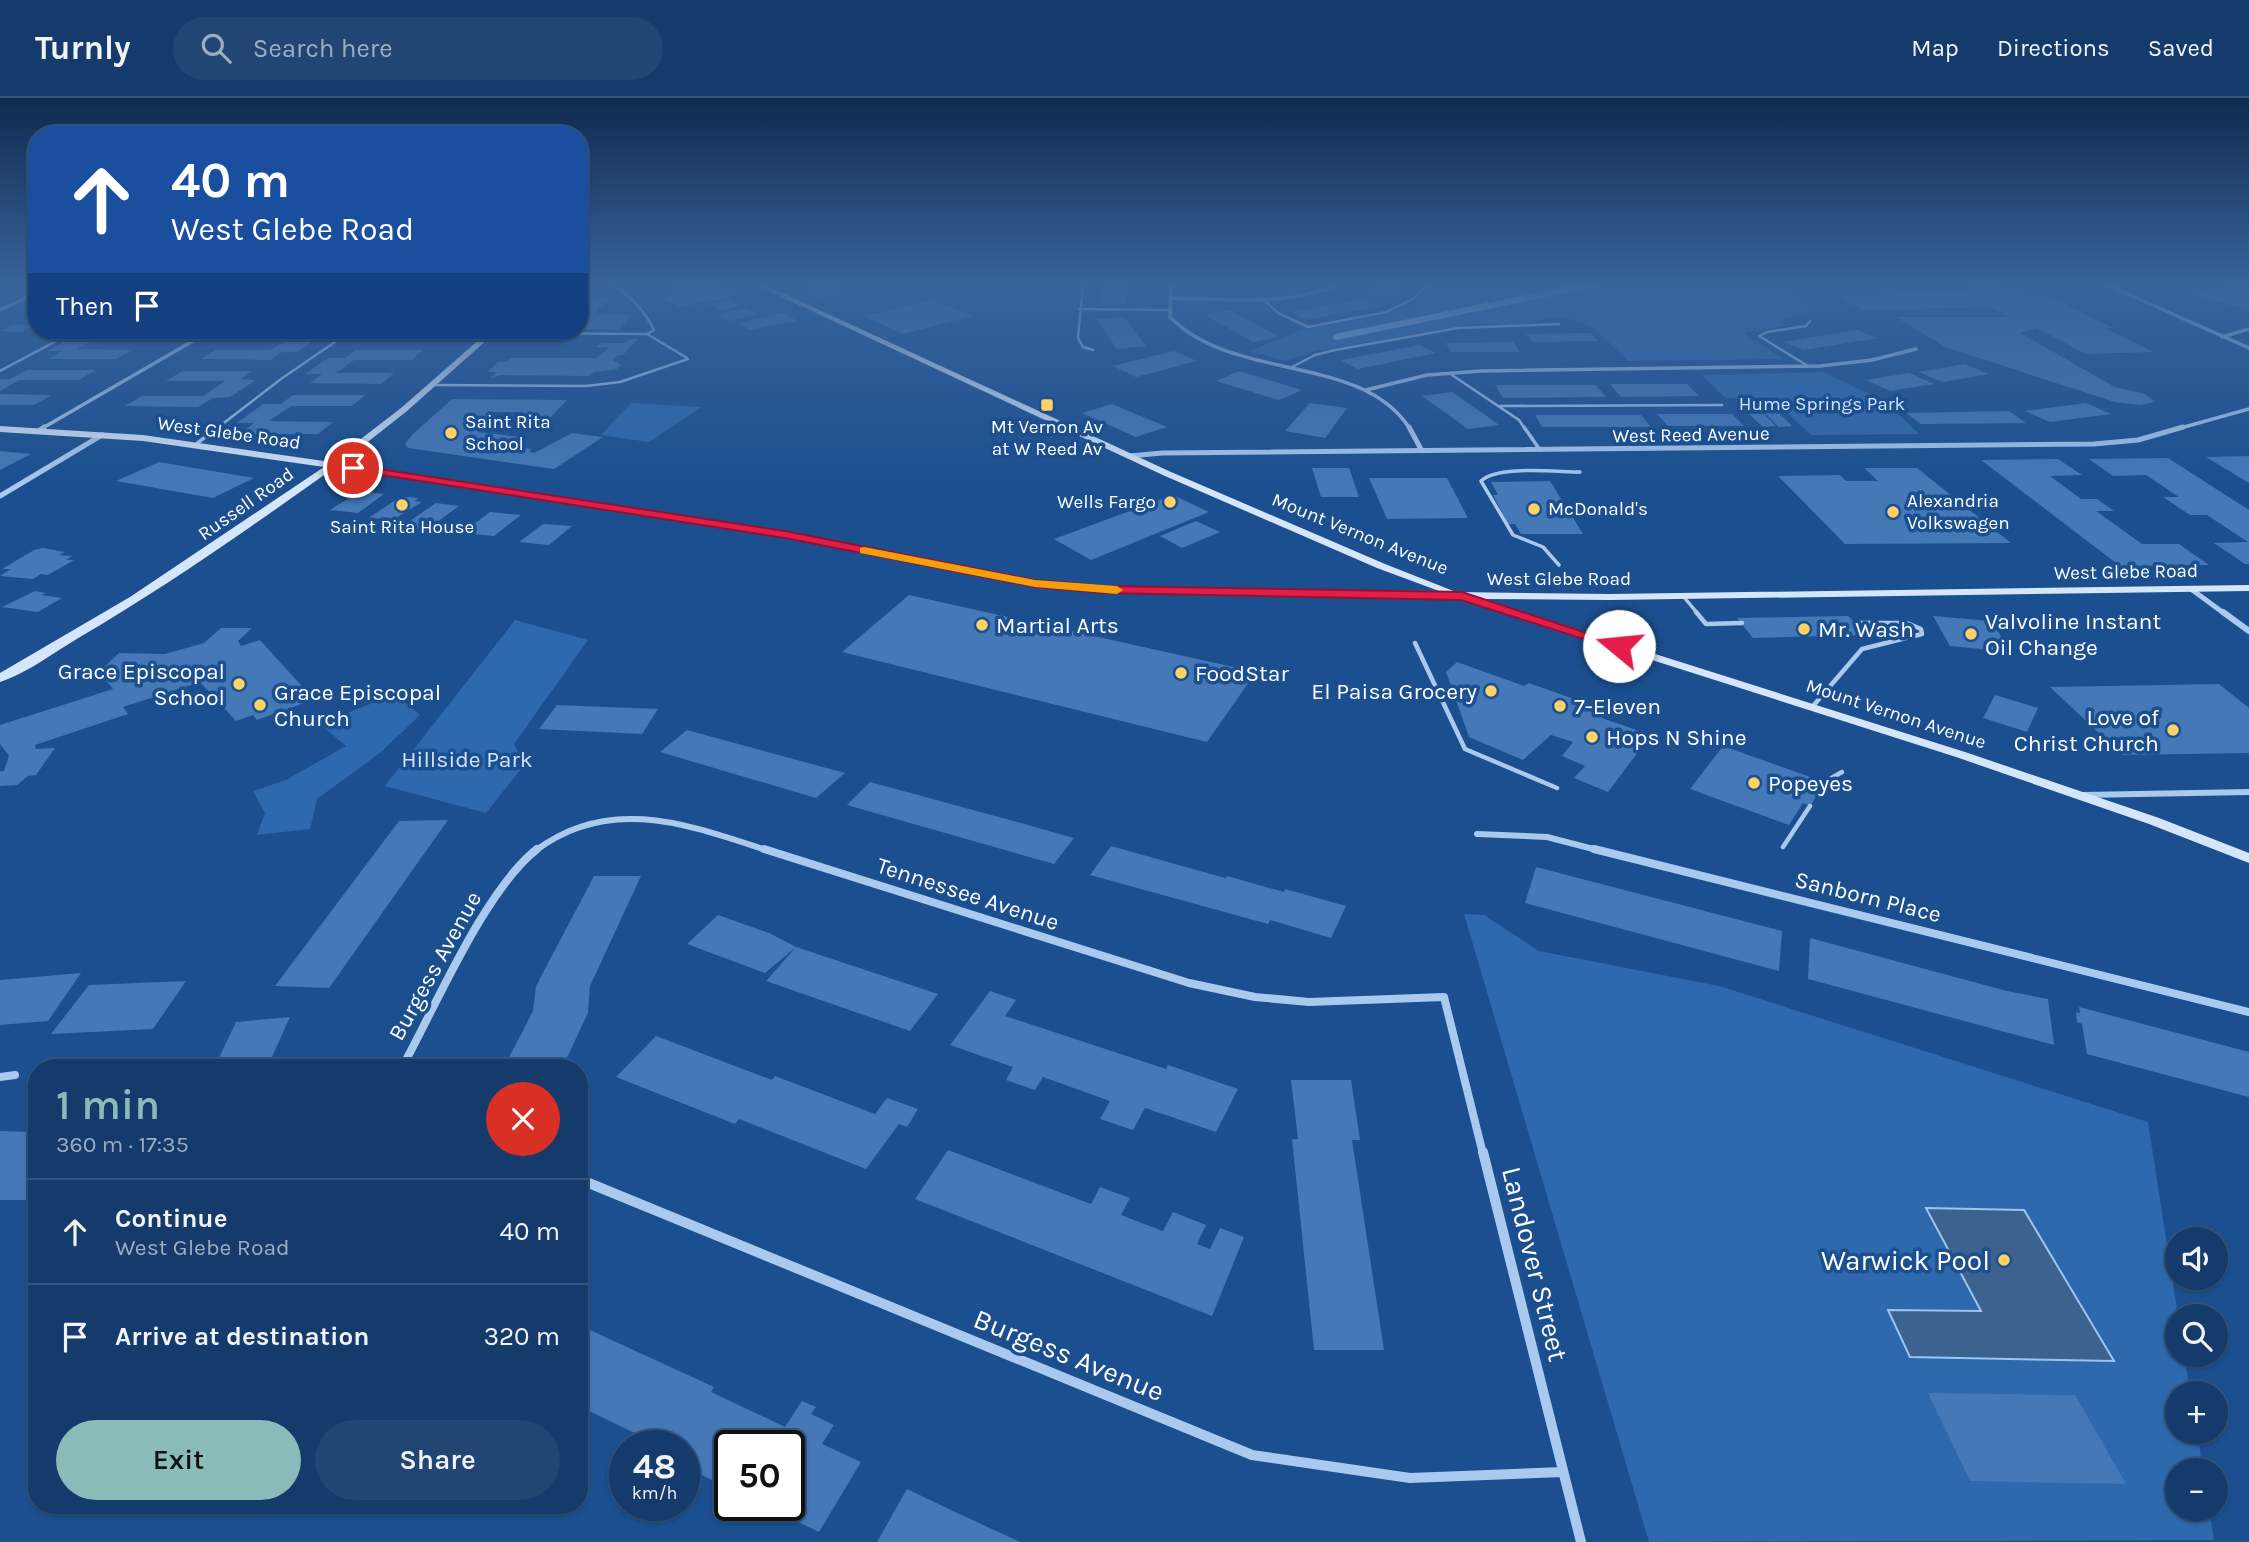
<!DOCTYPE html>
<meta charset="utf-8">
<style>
:root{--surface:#143b6b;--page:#214673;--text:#f1f3f6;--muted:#9dadc1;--line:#33557e;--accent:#8bbbb9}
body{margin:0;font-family:Karla,sans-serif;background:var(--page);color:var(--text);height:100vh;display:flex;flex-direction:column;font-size:26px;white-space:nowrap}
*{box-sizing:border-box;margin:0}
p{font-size:23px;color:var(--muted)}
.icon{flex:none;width:38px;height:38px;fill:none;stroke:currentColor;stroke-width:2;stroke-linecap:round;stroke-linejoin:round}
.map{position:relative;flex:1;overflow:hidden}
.details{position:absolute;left:28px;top:961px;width:560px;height:455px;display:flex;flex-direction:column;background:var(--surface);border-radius:28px;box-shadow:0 2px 5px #0004,0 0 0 2px var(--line)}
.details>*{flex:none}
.guide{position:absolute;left:28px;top:28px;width:560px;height:214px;border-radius:28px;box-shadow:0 2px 5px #0004,0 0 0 2px var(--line);background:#1a4fa0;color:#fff;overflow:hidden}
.fabs{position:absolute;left:2165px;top:1129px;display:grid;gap:14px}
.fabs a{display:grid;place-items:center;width:63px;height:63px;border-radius:50%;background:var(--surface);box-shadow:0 2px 5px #0004,0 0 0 2px var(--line);font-size:35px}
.speed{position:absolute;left:609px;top:1332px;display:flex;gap:14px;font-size:35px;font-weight:700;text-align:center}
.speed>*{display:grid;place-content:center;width:91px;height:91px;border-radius:50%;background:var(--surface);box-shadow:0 2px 5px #0004,0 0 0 2px var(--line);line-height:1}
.speed small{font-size:18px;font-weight:400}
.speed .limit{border:4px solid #111;border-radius:10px;background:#fff;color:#111}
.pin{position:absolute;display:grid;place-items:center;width:60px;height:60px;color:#fff;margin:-30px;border:4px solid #fff;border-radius:50%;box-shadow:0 2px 7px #0007}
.me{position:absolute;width:77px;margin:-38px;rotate:287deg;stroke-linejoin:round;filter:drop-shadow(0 0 5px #0008)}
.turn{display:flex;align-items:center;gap:24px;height:147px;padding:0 28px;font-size:32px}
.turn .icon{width:91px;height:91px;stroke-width:2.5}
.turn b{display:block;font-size:49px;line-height:60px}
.then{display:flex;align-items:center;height:66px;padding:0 28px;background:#0003;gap:14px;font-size:26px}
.round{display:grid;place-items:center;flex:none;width:74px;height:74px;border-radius:37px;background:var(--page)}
.head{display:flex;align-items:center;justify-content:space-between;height:119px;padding:0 28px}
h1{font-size:42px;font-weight:600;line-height:52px;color:var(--accent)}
.cta{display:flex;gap:14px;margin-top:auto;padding:14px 28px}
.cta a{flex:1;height:80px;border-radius:42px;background:var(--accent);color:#111;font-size:28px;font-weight:600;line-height:80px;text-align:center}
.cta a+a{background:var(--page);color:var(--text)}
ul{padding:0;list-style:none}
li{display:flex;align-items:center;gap:21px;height:105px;padding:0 28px;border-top:2px solid var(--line)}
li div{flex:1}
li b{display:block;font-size:26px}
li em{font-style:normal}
header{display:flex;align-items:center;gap:42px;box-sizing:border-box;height:98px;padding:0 35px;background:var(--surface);border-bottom:2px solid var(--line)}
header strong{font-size:33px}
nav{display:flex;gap:38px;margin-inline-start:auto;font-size:24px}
.search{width:490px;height:63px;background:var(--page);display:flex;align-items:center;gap:18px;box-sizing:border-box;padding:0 24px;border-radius:38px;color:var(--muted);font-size:26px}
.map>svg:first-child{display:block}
.green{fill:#2e69ad}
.water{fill:#3c6290;stroke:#9cc4f0;stroke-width:2}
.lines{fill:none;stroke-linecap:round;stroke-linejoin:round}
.stream{stroke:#9cc4f0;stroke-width:6}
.building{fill:#4478b7}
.lane-far2{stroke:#a9c9ee;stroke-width:2.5}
.lane-far1{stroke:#a9c9ee;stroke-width:3.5}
.lane{stroke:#a9c9ee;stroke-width:4.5}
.street-far4{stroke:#a9c9ee;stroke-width:3.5}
.street-far3{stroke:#a9c9ee;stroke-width:5}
.street-far2{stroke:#a9c9ee;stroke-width:6}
.street-far1{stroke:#a9c9ee;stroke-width:8}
.street{stroke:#a9c9ee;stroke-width:10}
.secondary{fill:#d6e6fa;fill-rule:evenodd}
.route{fill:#e11d48;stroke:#92132f;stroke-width:2}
.slow{fill:#f59e0b}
.poi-dot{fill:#ffd166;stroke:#1b4f8f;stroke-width:2.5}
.labels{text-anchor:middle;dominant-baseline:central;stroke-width:7;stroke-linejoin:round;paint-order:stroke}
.far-park-label{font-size:19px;fill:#cfe3fa;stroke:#1b4f8f}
.far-poi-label{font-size:19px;fill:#fff;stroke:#1b4f8f;text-anchor:start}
.far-street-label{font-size:19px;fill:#fff;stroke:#1b4f8f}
.poi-label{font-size:23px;fill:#fff;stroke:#1b4f8f;text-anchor:start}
.park-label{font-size:23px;fill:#cfe3fa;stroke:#1b4f8f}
.street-label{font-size:23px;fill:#fff;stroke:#1b4f8f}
.near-poi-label{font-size:28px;fill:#fff;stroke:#1b4f8f;text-anchor:end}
.near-street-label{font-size:28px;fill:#fff;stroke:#1b4f8f}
</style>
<header>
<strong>Turnly</strong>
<div class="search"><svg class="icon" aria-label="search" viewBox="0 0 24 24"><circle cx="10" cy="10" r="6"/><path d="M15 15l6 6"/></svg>Search here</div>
<nav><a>Map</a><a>Directions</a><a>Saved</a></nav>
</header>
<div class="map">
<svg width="2249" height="1444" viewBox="0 0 2249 1444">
<rect width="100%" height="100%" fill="#1b4f8f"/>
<path class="green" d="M1433,186h349l38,25 -16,6 -21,3 1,8 -38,6 -1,2 38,25 -155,2 -35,-34 -22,-8h-26l-24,5h-51l-154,27 -31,10 -35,-10 51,-21 90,-17 23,-9z
M1824,274l63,31 32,31 -108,1 -39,-37h-46l-24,-23z
M631,305l70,4 -52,35 -48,-7z
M515,522l73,20 -74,104 11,20 -39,49 -101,-27z
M395,596l25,21 -39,37 -64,47 -7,30 -53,6 8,-22 -12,-22 33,-11 60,-34 -26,-22z
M1464,816l20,1 55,36 180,35 429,136 30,194 -1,38 7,1 6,38h-13v39h20l6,38h-26v38l32,1 5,31 -565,2z"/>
<path class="water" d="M1926,1110l98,2 90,151 -204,-4 -22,-47 93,1z"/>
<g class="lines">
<path class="stream" d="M1336,239l259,-53"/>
</g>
<path class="building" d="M665,186h57l20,10 -62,13 -18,-9 33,-7 -15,1z
M811,186h43v1l-17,4 7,4 -23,5 -22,-11z
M1103,186h25l-2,20 -26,-1z
M1380,186h29l-16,13 -24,-4z
M1956,186h47l24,13 21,-1 66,32h-9l48,24 -67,2 -49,-26 -17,5 95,54 30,7 10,8 -14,3 -26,-3 -170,-55 -49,-30h114l-19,-10 -129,3 -24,-15 133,-3z
M2232,186h17v26l-58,-15z
M579,199h34l-21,18h39l-13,15 -39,-1z
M1362,201l17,7 -73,14 -16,-8z
M729,202l11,6 -19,4 -12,-5z
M933,202l39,16 -69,18 -39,-18z
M745,210l13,6 -28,7 -12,-6z
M1230,212l42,23 7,4 -26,5 -48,-27z
M783,215l15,8 -49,9 -12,-7z
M1124,219l9,12 13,17 -29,3 -21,-30z
M12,226l24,1 -16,7 -20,-1z
M1857,232l21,8 -74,12 -21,-8z
M100,233h67l-11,6h-56l-23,12 56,1 -17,9h-68l14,-8h-15l29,-15 16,-1z
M247,233h66l-9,6h14l-21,15h-15l-12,8 -69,-1 14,-9h56l20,-12h-55z
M383,233h65l-11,9h-67z
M1590,235l8,8 -65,1 -7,-8z
M630,241h8l-15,16h-5l-6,5 9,5 -4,4 -23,3 -4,4 -90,-1 -10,3 7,-6h-10l11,-10h8l5,-4h86l13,-11h-14l5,-4h24z
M1513,244l7,10h-69l-5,-9z
M1419,247l17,8 -78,16 -17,-9z
M356,252h67l-11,10h-58l-18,13h58l-13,11 -71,-1 12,-9h-17l23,-16h17z
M1174,253l23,10 -61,16 -23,-11z
M1965,266l24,10 -46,8 -25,-10z
M27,272h69l-17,10h-60l-19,11v-12h10z
M182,273h71l-12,8 15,1 -26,17 -17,1 -15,9 -73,-1 17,-10h61l22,-15h-59z
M1239,273l63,19 -23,10 -63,-19z
M1909,275l25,11 -44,7 -24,-11z
M1610,286h77l12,12 -78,1z
M1495,287h101l10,12 -103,1z
M1452,294l39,27 8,6 -31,4 -46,-33z
M0,296l52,1 -18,10h-34z
M293,297h72l-13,11h-61l-22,15 64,1 -15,12h-78l14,-11h-17l26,-19h18z
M452,301l115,1 -20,21 -36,-1 9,-8h-29l-16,17 3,3 42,5 -16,9 28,3 -3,2 5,2 38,-20 31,4 -49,32 -146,-21 -3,-4 8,-10z
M1310,305l37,5 -22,30 -40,-7z
M2086,305l25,11 -61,8 -25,-11z
M1112,306l55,23 -31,10 -54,-24z
M2009,313l17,12 -105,1 -15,-11z
M1765,315h14l13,13 -13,1z
M1657,316h75l12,12h-76z
M1749,316h15l12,12 -13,1z
M1535,317h106l10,12h-109z
M0,353l31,3 -31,16z
M2249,358v27l-43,-26z
M2168,360l81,52v54h-4l-31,-21 34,-1 -41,-27h-17l-27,-18h16l-33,-22 -33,1 -24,-17z
M2058,361l24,16 -32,1 31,23h16l17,12h-18l46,33h37l30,21 -89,1 -139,-106z
M159,364l95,16 -41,20 -97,-17z
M1312,370h37l10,29h-38z
M1864,370h53l94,75 -166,1 -67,-68 62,-1 6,6h32z
M1369,380h78l21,40 -81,1z
M1550,383l33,53h-62l-6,-10h-7l-15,-29h5l-7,-13z
M360,393l24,3 -26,19 -28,-3z
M1173,397l36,17 -118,48 -37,-21z
M407,399l12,1 -5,3 8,1 -26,16 -29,1 30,-20z
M436,405l23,3 -27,20 -10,3 -21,-2z
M490,414l31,3 -27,21 -32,-3z
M1196,423l24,11 -38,16 -22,-12z
M543,426l29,2 -23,19 -30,-3z
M43,450l22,4 -6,3 13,1 -6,4h8l-26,15 -7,-1 -8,5 -33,-3 11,-7h-9l32,-19z
M35,493l11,2 -5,2 21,3 -24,14 -36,-5z
M909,497l347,77 -49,70 -365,-90z
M1848,518l19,19 -114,3 -16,-20z
M1933,518l58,5 20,31 -61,-6z
M221,530h31l-14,13 3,5 19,-6 49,54 -11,3 6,6 -47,17 -4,-5 -17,6 -36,-39 -77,25 5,7 -93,31 1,4 19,-1 -19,27 -8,1 -11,9 -17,1v-15h4l5,-15 -9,-12v-19l113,-36 -7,-8 9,-6 -18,-1 22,-21 46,1 39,-11z
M1457,564l67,24 5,-3 79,28 -6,7 49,17 -43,57 -34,-14 11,-12 -23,-10 11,-14 -22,-7 -28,25 -54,-23 -23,-65z
M2219,586l30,24v45l-127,2 -72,-68z
M1995,597l43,13 -11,24 -44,-14z
M557,607l25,1 76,3 -16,25 -103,-5z
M687,632l88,24 70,19 -29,25 -156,-46z
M1723,648l93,33 -6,8 10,4 -10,15 -7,-3 -14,22 -99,-36z
M870,684l151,41 53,15 -20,26 -207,-59z
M448,722l-119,168 -54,-2 124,-165z
M1111,748l114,32 2,-2 57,16 1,-3 61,17 -15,32 -61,-18 -2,4 -178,-49z
M1536,769l246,64 -3,40 -254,-68z
M594,778h47l-51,110 -2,27 -25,53 -58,-1 28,-54 3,-25z
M718,817l51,18 27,14 142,47 -28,37 -144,-50 30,-34 -31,26 -78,-29z
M1810,840l197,53 41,8 6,46 -246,-66z
M81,875l-33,48 -48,4v-45z
M186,883l-33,48 -102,5 38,-49z
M990,893l26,9 -11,16 161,53 2,-4 70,24 -22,43 -71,-24 -12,22 -33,-11 10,-18 -67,-24 -8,13 -29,-10 7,-13 -63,-22z
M2079,909l170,45v45l-162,-43 -5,-30 -5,-2 -1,-10 4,1z
M290,919l-23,51h-53l22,-46z
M656,938l116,44 3,-4 100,38 12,-16 31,11 -11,18 -8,-3 -33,45 -127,-50 -4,5 -119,-47z
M1291,982h60l9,60h-8l32,210h-70l-22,-211h6z
M0,1033l37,1v68h-37z
M948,1052l143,54 9,-17 30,11 -9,17 39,15 3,1 10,-19 33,13 -9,19 13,5 10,-21 24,9 -32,79 -297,-117z
M579,1227l135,62 -3,5 74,35 17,-26 14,6 -5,7 23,11 -12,19 39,18 -42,70 -56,-27h26v-59h-59v43l-46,-23v-20h-23l-82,-40z
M1928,1295l147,2 51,89 -156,-3z
M907,1391l46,22 67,31h-143z"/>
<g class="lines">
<path class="lane-far2" d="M612,186c19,12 32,26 42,46l-7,4
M1083,186l-5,54 5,9 10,3
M1262,200l16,15 30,14 78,-15 27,-13 16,-15
M1079,211l91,1
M491,235l156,1 40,24
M1808,268l-49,-30 8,-4 39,-6 4,-5
M1290,270l25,-13 20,-5 123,-22 101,-4
M0,273l75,-40
M1449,275l70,47 6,9
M431,287l155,1 34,-4 68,-23
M1498,308l224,-1
M216,331l65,-50 70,-48"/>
<path class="lane-far1" d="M1524,329l16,23
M195,347l23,-18
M1559,467l-16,-18 -30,-12 -32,-54c16,-16 76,-9 99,-9
M1683,498l15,18"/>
<path class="lane" d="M1696,514l10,12 36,-1
M1415,545l50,106 92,39
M1813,608l49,-57 60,-15 -1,-5 -14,-6h-52
M1820,693l6,-10 16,-9
M1783,749l27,-41"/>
<path class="street-far4" d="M1171,186l-1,33c63,65 192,36 240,112
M2105,186l144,64
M1171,200c57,1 115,9 169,-14
M0,212l37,-17
M2222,239l27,-8
M1366,292l61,-15 54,-4 339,-5 52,-6 44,-11
M41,331l169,-98
M2177,331l72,-20"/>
<path class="street-far3" d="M1409,329l13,24
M38,333l6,-4
M1129,358l33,-3 932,-9 44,-4 45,-13
M0,398l102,-61
M2191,491l34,25"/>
<path class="street-far2" d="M2223,514l26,19
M2082,697l167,-3
M1477,736l70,3 54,14
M535,753c75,-57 154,-26 234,0"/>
<path class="street-far1" d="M764,751l425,134 66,14 54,5 135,-5 39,157
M1594,751l655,163
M407,970l-1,-8c32,-59 80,-171 131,-211
M0,979l15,-2"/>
<path class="street" d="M1483,1054l98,390
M579,1081l673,276 158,23 153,-6"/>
<path class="secondary" d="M754,186h9l408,188 214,92 71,28 154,2 639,-9v6l-639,9 -129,-1 484,153 194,66 90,35v10l-100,-39 -193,-67 -486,-155v-4l-366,-5 -69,-6 -250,-50 -451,-69c-83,59 -167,118 -254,169 -24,14 -54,37 -80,45v-9l130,-76 194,-130 -181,-26 -143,-9v-6l143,9 188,27 70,-54 88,-77h8l-90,80 -66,52 444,68 250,50 69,6 335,4 -62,-23 -212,-92z"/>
</g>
<linearGradient id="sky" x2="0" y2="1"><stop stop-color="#0f2b4f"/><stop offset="0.48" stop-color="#39639b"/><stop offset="1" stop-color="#39639b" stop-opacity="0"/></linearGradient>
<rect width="2249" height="388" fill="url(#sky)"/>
<path class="route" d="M353,367l432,66 250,49 69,6 358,6 164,54 -7,4 -4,-1 -154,-49 -357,-7 -69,-6 -250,-49 -435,-68 -2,-2z"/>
<path class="slow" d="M864,449l171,33 82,6 6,4 -6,4 -82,-7 -175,-34v-5z"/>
<g class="poi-dot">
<rect x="1040" y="300" width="14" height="14" rx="3.5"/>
<circle cx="451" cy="335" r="7"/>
<circle cx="1170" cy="404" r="7"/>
<circle cx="402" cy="407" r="7"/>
<circle cx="1534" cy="411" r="7"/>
<circle cx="1893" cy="414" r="7"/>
<circle cx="982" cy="527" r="7"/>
<circle cx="1804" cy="531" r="7"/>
<circle cx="1971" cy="536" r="7"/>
<circle cx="1181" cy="575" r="7"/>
<circle cx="239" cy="586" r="7"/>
<circle cx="1491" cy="593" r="7"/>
<circle cx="260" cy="607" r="7"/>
<circle cx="1560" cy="608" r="7"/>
<circle cx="2173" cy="632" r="7"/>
<circle cx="1592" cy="639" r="7"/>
<circle cx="1754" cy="685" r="7"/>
<circle cx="2004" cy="1162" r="7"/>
</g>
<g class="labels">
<g class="far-park-label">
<text x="1822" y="306">Hume Springs Park</text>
</g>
<g class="far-poi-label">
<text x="465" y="324">Saint Rita<tspan x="465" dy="22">School</tspan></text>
<text x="1047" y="329" text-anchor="middle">Mt Vernon Av<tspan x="1047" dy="22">at W Reed Av</tspan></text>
<text x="1907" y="403">Alexandria<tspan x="1907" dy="22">Volkswagen</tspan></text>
<text x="1156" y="404" text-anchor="end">Wells Fargo</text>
<text x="1548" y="411">McDonald's</text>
<text x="402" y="429" text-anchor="middle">Saint Rita House</text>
</g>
<g class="far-street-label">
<text transform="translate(229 335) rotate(8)">West Glebe Road</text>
<text transform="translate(1691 337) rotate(-1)">West Reed Avenue</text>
<text transform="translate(246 406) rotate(-35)">Russell Road</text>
<text transform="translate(1360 436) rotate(22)">Mount Vernon Avenue</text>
<text transform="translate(2126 474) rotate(-1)">West Glebe Road</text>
<text x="1559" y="481">West Glebe Road</text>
<text transform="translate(1896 616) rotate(18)">Mount Vernon Avenue</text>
</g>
<g class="poi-label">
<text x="1985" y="523">Valvoline Instant<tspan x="1985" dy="26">Oil Change</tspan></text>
<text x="996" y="527">Martial Arts</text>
<text x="1818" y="531">Mr. Wash</text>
<text x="225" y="573" text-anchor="end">Grace Episcopal<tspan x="225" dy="26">School</tspan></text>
<text x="1195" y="575">FoodStar</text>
<text x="1477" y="593" text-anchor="end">El Paisa Grocery</text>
<text x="274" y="594">Grace Episcopal<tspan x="274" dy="26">Church</tspan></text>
<text x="1574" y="608">7-Eleven</text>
<text x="2159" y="619" text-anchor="end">Love of<tspan x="2159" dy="26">Christ Church</tspan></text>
<text x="1606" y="639">Hops N Shine</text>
<text x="1768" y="685">Popeyes</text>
</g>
<g class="park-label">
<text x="467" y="661">Hillside Park</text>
</g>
<g class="street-label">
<text transform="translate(968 796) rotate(18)">Tennessee Avenue</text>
<text transform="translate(1868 799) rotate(14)">Sanborn Place</text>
<text transform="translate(435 868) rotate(-61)">Burgess Avenue</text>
</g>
<g class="near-poi-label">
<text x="1990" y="1162">Warwick Pool</text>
</g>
<g class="near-street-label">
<text transform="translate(1535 1166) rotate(76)">Landover Street</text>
<text transform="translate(1069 1257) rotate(22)">Burgess Avenue</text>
</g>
</g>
</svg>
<div class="fabs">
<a><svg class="icon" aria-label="sound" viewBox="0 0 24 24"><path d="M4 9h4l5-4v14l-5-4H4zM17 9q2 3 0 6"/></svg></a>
<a><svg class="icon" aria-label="search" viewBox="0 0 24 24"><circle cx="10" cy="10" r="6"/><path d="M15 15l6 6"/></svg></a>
<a>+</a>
<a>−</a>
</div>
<div class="speed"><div>48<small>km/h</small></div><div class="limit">50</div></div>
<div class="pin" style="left:353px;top:370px;background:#d93025"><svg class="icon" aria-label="arrive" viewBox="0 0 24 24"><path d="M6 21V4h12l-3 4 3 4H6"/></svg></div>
<svg class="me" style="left:1619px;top:548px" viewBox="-20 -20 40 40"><circle r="19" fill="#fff"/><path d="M0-13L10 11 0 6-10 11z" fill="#e11d48"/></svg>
<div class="guide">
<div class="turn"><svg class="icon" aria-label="ahead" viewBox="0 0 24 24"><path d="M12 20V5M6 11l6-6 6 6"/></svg><div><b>40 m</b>West Glebe Road</div></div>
<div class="then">Then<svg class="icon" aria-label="arrive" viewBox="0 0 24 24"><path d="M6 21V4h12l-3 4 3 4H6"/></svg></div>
</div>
<section class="details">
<div class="head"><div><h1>1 min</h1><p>360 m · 17:35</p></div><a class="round" style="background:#d93025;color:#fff"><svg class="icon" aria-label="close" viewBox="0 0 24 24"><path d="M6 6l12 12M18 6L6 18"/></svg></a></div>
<ul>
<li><svg class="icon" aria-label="ahead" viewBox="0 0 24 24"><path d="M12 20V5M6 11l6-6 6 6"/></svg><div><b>Continue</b><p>West Glebe Road</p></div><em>40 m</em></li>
<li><svg class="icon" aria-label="arrive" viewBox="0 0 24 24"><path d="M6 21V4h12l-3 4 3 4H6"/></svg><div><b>Arrive at destination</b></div><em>320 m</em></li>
</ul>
<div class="cta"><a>Exit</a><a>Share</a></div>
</section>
</div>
